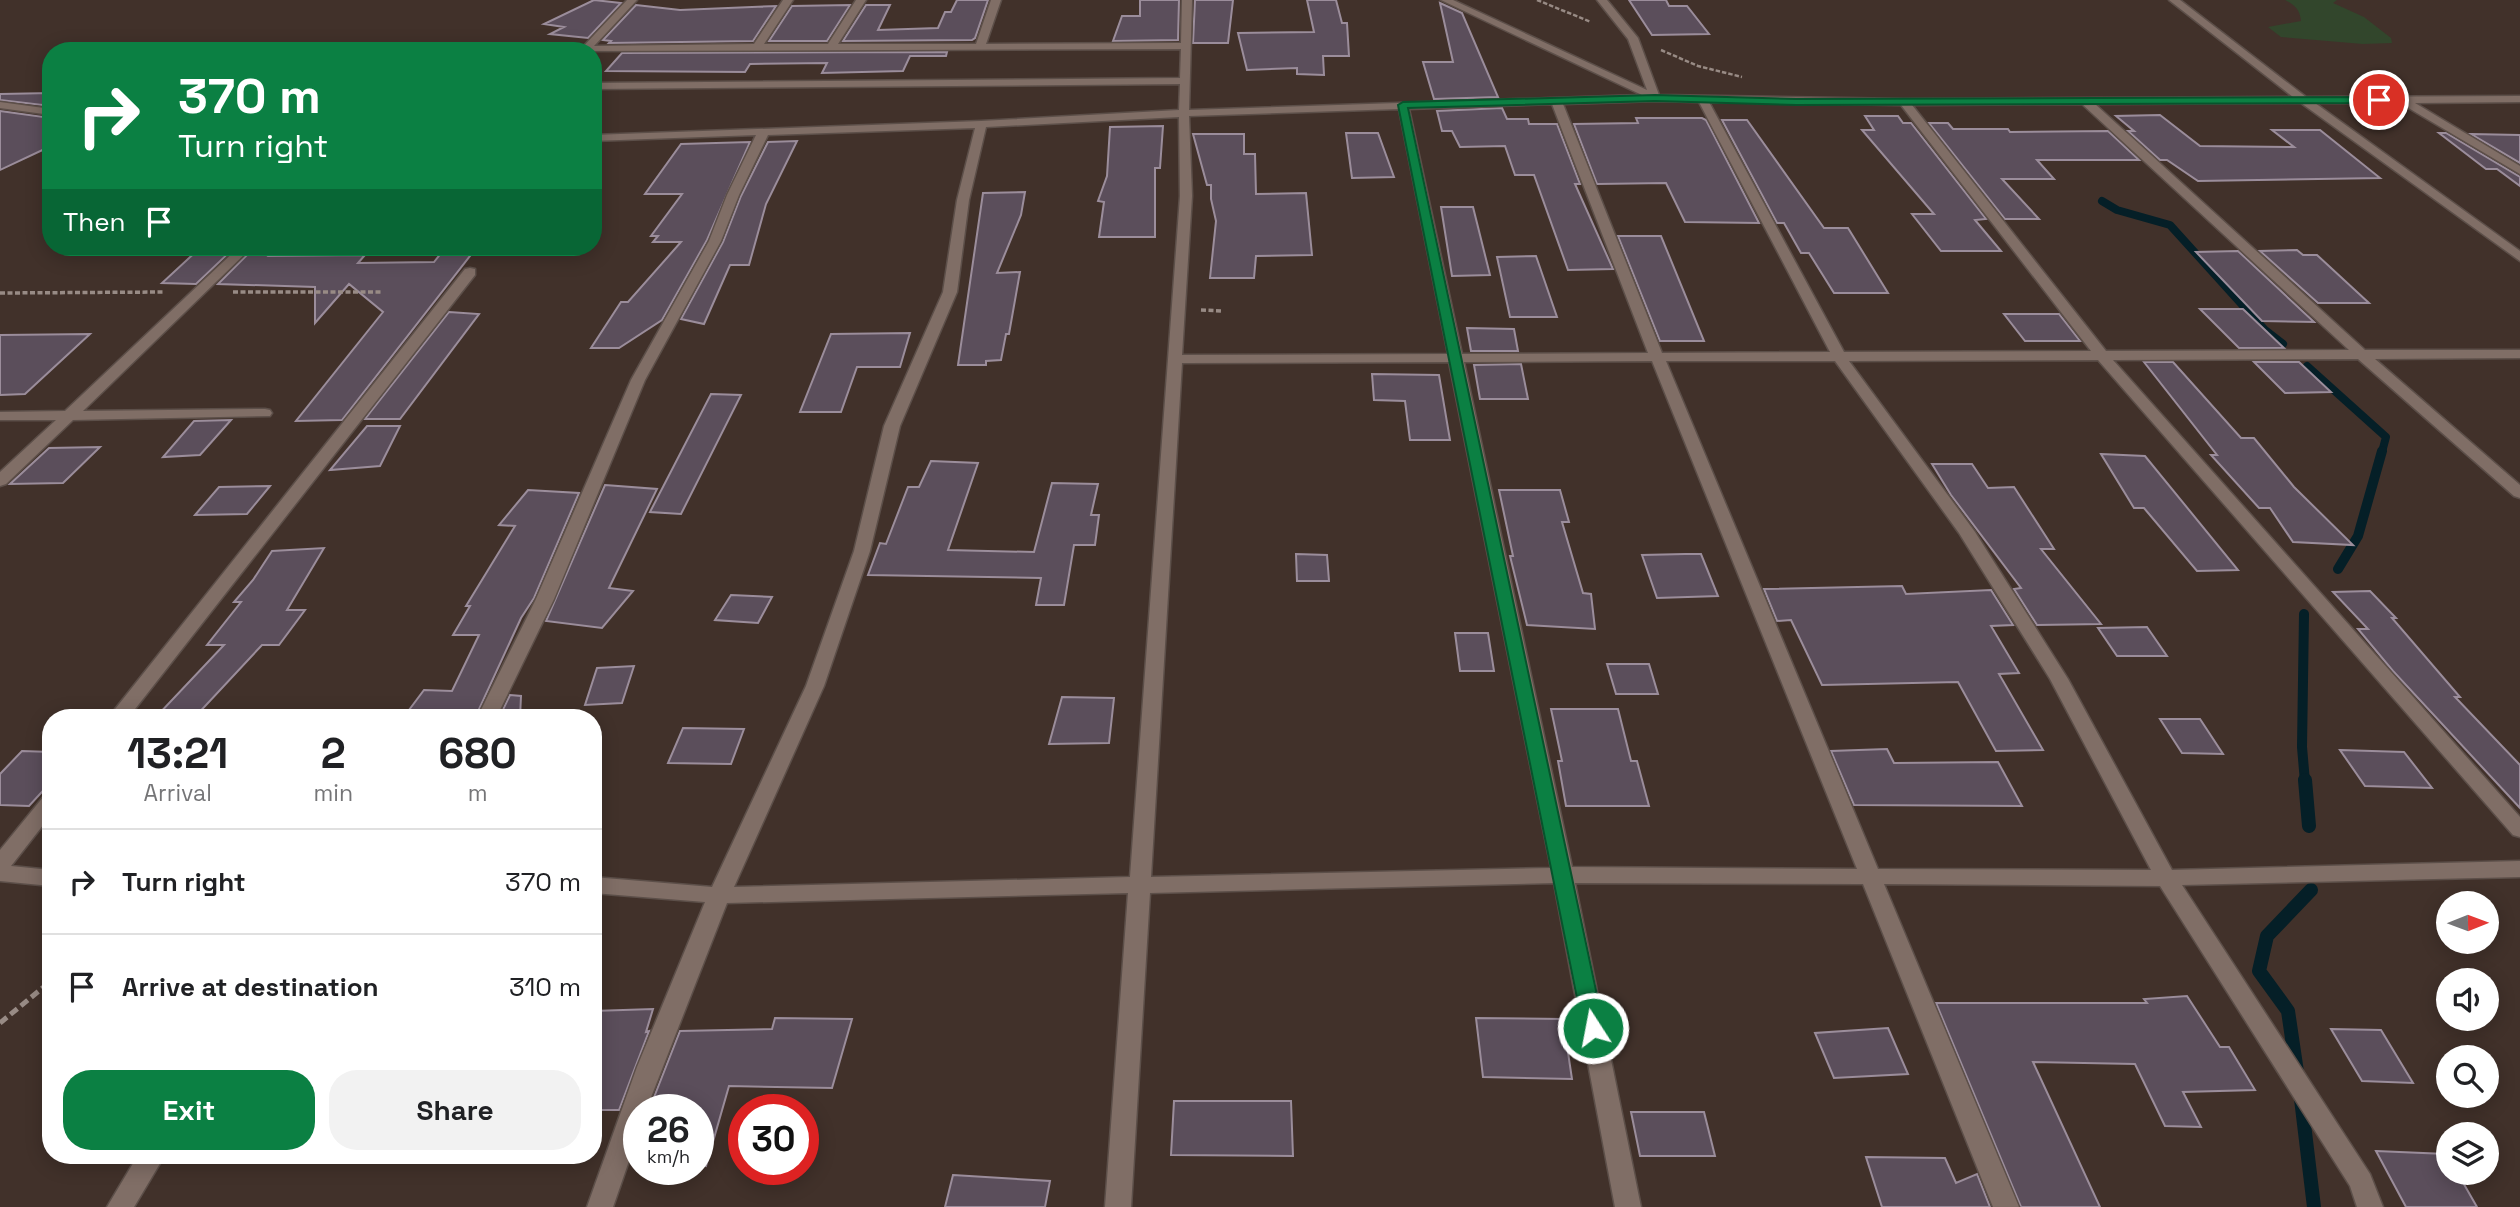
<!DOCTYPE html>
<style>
:root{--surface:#fff;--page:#f2f2f2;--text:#202124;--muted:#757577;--line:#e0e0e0;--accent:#0b8043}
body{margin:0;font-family:"Space Grotesk",sans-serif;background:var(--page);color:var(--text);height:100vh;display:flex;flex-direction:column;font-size:26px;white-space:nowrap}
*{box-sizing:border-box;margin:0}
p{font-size:23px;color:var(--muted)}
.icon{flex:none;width:38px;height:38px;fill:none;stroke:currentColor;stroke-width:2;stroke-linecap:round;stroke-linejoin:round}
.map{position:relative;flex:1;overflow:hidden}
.details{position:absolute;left:42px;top:709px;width:560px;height:455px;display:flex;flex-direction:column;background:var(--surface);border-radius:28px;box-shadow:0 4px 18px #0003}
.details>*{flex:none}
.hud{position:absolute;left:42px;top:42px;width:560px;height:214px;border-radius:28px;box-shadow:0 4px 18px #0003;background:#0b8043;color:#fff;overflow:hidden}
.needle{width:46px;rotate:89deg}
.fabs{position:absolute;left:2436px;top:891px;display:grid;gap:14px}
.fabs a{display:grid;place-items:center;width:63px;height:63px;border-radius:50%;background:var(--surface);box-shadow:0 4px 18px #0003;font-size:35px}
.speed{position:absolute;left:623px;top:1094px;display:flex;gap:14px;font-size:35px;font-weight:700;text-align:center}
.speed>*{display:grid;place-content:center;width:91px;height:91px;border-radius:50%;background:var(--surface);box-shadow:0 4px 18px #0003;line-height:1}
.speed small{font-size:18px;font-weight:400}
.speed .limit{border:10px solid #d22;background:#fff;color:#111}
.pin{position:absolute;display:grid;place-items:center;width:60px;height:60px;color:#fff;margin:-30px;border:4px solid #fff;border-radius:50%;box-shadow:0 2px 7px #0007}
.me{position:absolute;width:77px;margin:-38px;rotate:349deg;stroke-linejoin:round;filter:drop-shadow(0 0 5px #0008)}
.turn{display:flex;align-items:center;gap:24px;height:147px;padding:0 21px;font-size:32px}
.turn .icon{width:91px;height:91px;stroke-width:2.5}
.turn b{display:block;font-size:49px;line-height:60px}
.then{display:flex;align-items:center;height:66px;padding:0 21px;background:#0003;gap:14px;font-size:26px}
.eta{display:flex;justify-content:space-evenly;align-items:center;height:119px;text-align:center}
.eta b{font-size:42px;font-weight:700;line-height:49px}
.primary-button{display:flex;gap:14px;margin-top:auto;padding:14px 21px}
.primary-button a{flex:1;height:80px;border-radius:28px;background:var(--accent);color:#fff;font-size:28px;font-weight:700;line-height:80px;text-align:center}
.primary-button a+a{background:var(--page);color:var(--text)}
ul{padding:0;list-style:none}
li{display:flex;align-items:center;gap:21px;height:105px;padding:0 21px;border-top:2px solid var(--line)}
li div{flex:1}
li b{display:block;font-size:26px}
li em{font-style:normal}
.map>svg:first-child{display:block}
.green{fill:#32462c}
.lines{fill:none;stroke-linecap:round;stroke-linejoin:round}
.stream-far2{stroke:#051f27;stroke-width:8}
.stream-far1{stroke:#051f27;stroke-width:10}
.stream{stroke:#051f27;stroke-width:14}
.building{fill:#5b4e5b;stroke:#9b8d9b;stroke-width:2}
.minor-casing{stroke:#5c4f49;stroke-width:3}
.path-far2{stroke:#988b85;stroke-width:2.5;stroke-dasharray:4.5 2;stroke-linecap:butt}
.path-far1{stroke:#988b85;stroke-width:3.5;stroke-dasharray:5 2.5;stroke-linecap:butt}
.path{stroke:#988b85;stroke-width:5;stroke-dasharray:9 4.5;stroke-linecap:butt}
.minor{fill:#806e66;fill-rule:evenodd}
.route{fill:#0b8043;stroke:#07532c;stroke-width:2}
</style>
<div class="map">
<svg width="2520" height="1207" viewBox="0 0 2520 1207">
<rect width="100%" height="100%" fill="#41312a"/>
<path class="green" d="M2285,0h52l-4,3 31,14 27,21 1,5 -29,1 -82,-7 -13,-10 33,-6c-1,-11 -6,-16 -16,-21z"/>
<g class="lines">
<path class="stream-far2" d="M2102,201l15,9 53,15 95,105 18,14
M2307,366l79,71 -4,15"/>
<path class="stream-far1" d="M2338,569l20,-33 24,-85
M2304,614l-2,133 3,35"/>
<path class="stream" d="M2305,780l4,46
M2297,1072l-9,-61 -29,-40 8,-35 44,-46
M2301,1099l13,108"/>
</g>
<path class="building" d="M594,0l27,3 -33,35 -38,-4 14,-7 -20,-3z
M957,0h31l-13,38 -3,2 -129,1 23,-36h24l-12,25 60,-2 7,-16h6z
M1140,0h39l-1,40 -65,1 9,-25h18z
M1195,0h38l-5,43h-35z
M1307,0h29l6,23h5l2,33h-26l1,19 -27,-1v-6l-50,2 -9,-37 76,-1z
M1629,0h37l3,6h18l22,28 -57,1z
M1440,3l22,10 36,84 -64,2 -11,-37h30z
M636,5l44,5 96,-4 -23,35 -144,2 2,-2 -8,-1z
M850,5l-23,36h-58l23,-35z
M947,52l-1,4h-36l-7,15 -81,2 5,-10 -77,1 -5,8 -139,-1 16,-18z
M51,93v13l-51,-6v-6z
M1502,108l5,11h21l1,5h28l23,60h-5l38,85 -45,1 -34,-95h-19l-10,-29 -45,1 -8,-16h-10l-5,-20z
M0,111l51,7v28l-51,24z
M2160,115l40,31 94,1 -22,-17h48l60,48 -182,3 -31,-21h-7l-32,-29h6l-18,-15z
M1865,116h33l5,7h8l75,96 -11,1 26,31h-60l-29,-37h22l-72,-84h12z
M1636,118h66l4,2 53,103 -74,-1 -19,-39 -69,1 -23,-60 64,-1z
M1722,120h25l77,108h24l40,65h-54l-25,-40h-8l-17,-30h-7z
M1929,123h19l5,6h55l2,3 98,-1 31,29h-102l17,19h-52l37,40h-34z
M1163,126l-3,42h-5v69h-56l5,-35 -6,-1 9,-25 3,-49z
M1346,133h32l16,44 -42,1z
M2439,133h7l74,44v9l-23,-17h-11z
M1193,134h51v20h11l1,40 50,-1 6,62 -56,1 -2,22h-44l6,-57 -5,-22v-14h-4z
M2471,134l49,1v28z
M797,141l-31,63 -17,61h-19l-26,59 -23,-5 42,-77 18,-46 27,-54z
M750,142l-43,98 -45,80 -43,28h-28l30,-46h7l53,-60h-28l5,-6h-7l31,-42h-37l36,-50z
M1025,192l-4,23 -24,58 23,-1 -11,62h-3l-5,26 -15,1v4h-28l25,-172z
M1441,207h32l17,68 -38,1z
M1618,236h43l43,105h-44z
M201,247h34l-39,37 -34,-1z
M255,247h24l-10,9 96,-1 -7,8 76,-1 12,-15h31l-135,173 -46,1 87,-109 -34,-28 -34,39v-36l-97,-3z
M2297,250l6,5h14l52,48h-51l-58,-52z
M2238,251l76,71 -52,-1 -66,-69z
M1536,256l21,61h-47l-13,-60z
M2200,309h43l41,39h-45z
M449,312l30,2 -79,105h-35z
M2004,314h55l21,27h-55z
M1467,328l47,1 4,22h-47z
M910,333l-10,34h-43l-16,45h-41l31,-78z
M90,334l-65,60 -25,1v-60z
M2144,362h29l68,76h13l40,49 59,58 -60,-3 -23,-34h-11l-48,-53h6z
M2254,362h45l32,30 -46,1z
M1521,364l7,35h-48l-6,-34z
M1372,374l67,1 11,65h-40l-5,-39 -31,-1z
M711,394l30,1 -60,119 -31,-2z
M231,420l-31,35 -37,2 31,-36z
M367,426h33l-20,40 -50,4z
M100,447l-37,36 -53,1 39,-36z
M2101,454l44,2 93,114 -41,1 -53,-63h-10z
M931,461l47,2 -30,87 86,2 18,-69 46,1 -7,31h8l-4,30h-21l-10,60h-28l5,-27 -173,-3 12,-32 6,1 22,-57h11z
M1932,464h40l16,24 26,-1 40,62h-13l60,75 -64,1 -23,-36 7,-1 -70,-93z
M605,485l52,4 -48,99 24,3 -31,37 -56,-7z
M270,486l-23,28 -52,1 24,-28z
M528,490l51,3 -45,105 -13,20 -46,100h-72l21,-28 28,1 27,-56h-26l17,-29h-4l49,-80 -16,-1z
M1499,490h61l9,32h-7l21,71 8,1 4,35 -68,-4 -17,-69h3z
M324,548l-37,62h18l-26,35h-17l-68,73h-39l69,-73h-17l34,-43h-7l19,-22 19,-29z
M1296,554l31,1 2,26h-32z
M1685,554h16l17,42 -61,2 -15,-43z
M1902,586l4,8 85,-4 22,35 -22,1 28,47 -20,1 44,76 -47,1 -38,-69 -136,3 -31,-65 -14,1 -13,-32z
M2370,591l26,27h-4l68,79h-5l65,68v43l-127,-137 -35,-42h10l-35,-37z
M731,595l41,2 -14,26 -43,-3z
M2147,627l20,29h-50l-19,-28z
M1455,633h33l6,38h-34z
M1607,664h42l9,30h-42z
M634,666l-12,37 -37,2 12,-37z
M510,695l11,1 -1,22h-21z
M1062,697l52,1 -5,45 -60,1z
M1551,709h67l13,52h6l12,45h-83l-8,-45h4z
M2160,719h40l23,35 -41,-1z
M683,728l61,1 -13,35 -63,-1z
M1887,749l7,14 104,-1 24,44 -168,-1 -23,-54z
M2340,750l64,2 28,36 -67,-2z
M22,751l29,1v30l-22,24 -29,-1v-31z
M2187,996l33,51h9l26,43 -72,2 18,35 -36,-1 -30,-62 -102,-2 67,145h-79l-85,-204h211l-3,-4z
M653,1009l-7,23 3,-1 -30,79h-26v-99z
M775,1018l77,1 -20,69 -103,-2 -23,80 -8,-2v-54h-49l31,-79 92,-2z
M1476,1018l87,1 9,60 -89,-2z
M1888,1028l20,46 -74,4 -19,-45z
M2331,1029l50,1 32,53 -51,-2z
M1174,1101h117l2,55 -122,-1z
M1631,1112h73l11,44h-75z
M2376,1151l70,3 2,18h9l20,35h-71z
M1866,1157l79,1 11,25 21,-9 13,33h-108z
M953,1175l97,6 -5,26h-100z"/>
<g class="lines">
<g class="minor-casing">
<path id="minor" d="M627,0h10l-43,46 160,-2 29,-44h10l-29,44h64l28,-44h10l-28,44h138l15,-44h10l-15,44 195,-1 1,-43h10l-3,110 453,-15 -201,-95h12l194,90 -19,-51 -31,-39h10l31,38 21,57 245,4 389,-2 -124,-97h11l126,97 214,-1v6l-105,1 105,63v8l-120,-71h-85l205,148v10l-219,-158 -206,1 270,246h155v8l-145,1 145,126v13l-6,-2 -156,-137 -245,1 407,457v20l-7,-2 -415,-475 -249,1 126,171 93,147 104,191 348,-9v16l-338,8 188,289 13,33h-26l-7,-21 -190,-300 -276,-2 135,323h-26l-130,-323 -288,-1 66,324h-26l-61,-324 -404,10 -19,314h-26l23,-314 -401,10 -81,207h-7v22l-26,75h-26l50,-140 68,-165 -112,-9v-16l119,10 94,-201 48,-135 30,-125 59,-134 14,-92 18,-72 -207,7 -29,60 -18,46 -76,139 -91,219 -58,119h-19l59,-119 95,-219 78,-139 18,-46 29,-60 -163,6v-6l388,-14 198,-11 1,-26 -587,5v-6l587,-5 1,-29 -602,2zM1655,101l44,1 131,250 -168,1 -99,-249zM1709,102l192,3 190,246 -247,1zM1552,104l96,249 -186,1 -53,-245zM2082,104l267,246 -243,1 -194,-246zM1399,109l49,245 -266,1 10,-159 -3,-80zM1179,117l1,79 -50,681 -396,10 90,-201 46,-135 30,-125 57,-134 12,-92 17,-73zM1652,361l205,508 -285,-2 -108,-505zM1666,361h169l124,172 91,146 101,191 -273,-1zM1449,362l102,506 -400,9 31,-514z
M0,102l51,7v6l-51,-7z
M239,247h13l-169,164 182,-2 5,1 2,3 -2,3 -197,4 -67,64 -6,2v-14l56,-52h-56v-8l65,-1z
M470,268l5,1v6l-347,443h-20l357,-449z
M51,794v21l-40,51 40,4v16l-51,-5v-31l44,-54z
M138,1155h27l-31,52h-27z"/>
</g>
<path class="path-far2" d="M1537,0l54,22
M1661,50l37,16 44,11"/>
<path class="path-far1" d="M233,292h149
M0,293l164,-1
M1201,310l22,1"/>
<path class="path" d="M0,1023l51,-42"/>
<use href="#minor" class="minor"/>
</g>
<path class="route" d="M1655,95l141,4 583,-2 5,3 -5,3 -583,2 -141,-4 -247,7 196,920 -3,6 -8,2 -7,-2 -3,-6 -185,-923 5,-3z"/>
</svg>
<div class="fabs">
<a><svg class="needle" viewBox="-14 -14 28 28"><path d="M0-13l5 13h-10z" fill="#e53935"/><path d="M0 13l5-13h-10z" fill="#757577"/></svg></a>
<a><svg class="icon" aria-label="sound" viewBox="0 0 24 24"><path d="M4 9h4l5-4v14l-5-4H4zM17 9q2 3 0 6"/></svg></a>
<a><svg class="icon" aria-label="search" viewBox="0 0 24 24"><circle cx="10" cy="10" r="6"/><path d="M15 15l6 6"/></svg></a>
<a><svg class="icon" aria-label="layers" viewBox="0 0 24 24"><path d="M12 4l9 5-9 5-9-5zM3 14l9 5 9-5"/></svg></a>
</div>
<div class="speed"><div>26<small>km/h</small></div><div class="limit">30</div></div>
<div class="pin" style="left:2379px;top:100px;background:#d93025"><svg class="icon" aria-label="arrive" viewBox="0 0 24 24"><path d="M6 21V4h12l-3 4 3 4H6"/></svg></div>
<svg class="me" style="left:1593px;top:1028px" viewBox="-20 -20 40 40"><circle r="17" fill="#0b8043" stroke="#fff" stroke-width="3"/><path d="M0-11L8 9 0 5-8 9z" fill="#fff"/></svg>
<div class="hud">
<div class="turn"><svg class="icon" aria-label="right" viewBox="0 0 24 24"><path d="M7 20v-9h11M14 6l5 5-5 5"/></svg><div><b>370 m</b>Turn right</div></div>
<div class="then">Then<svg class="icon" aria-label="arrive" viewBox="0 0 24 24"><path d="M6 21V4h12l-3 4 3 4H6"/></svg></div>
</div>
<section class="details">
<div class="eta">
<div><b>13:21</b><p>Arrival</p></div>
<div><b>2</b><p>min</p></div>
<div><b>680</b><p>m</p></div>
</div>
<ul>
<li><svg class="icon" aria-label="right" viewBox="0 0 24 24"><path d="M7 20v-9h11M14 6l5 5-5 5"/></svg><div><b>Turn right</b></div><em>370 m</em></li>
<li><svg class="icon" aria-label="arrive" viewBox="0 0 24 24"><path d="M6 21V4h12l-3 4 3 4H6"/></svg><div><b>Arrive at destination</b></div><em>310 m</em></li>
</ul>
<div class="primary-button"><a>Exit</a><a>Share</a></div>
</section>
</div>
